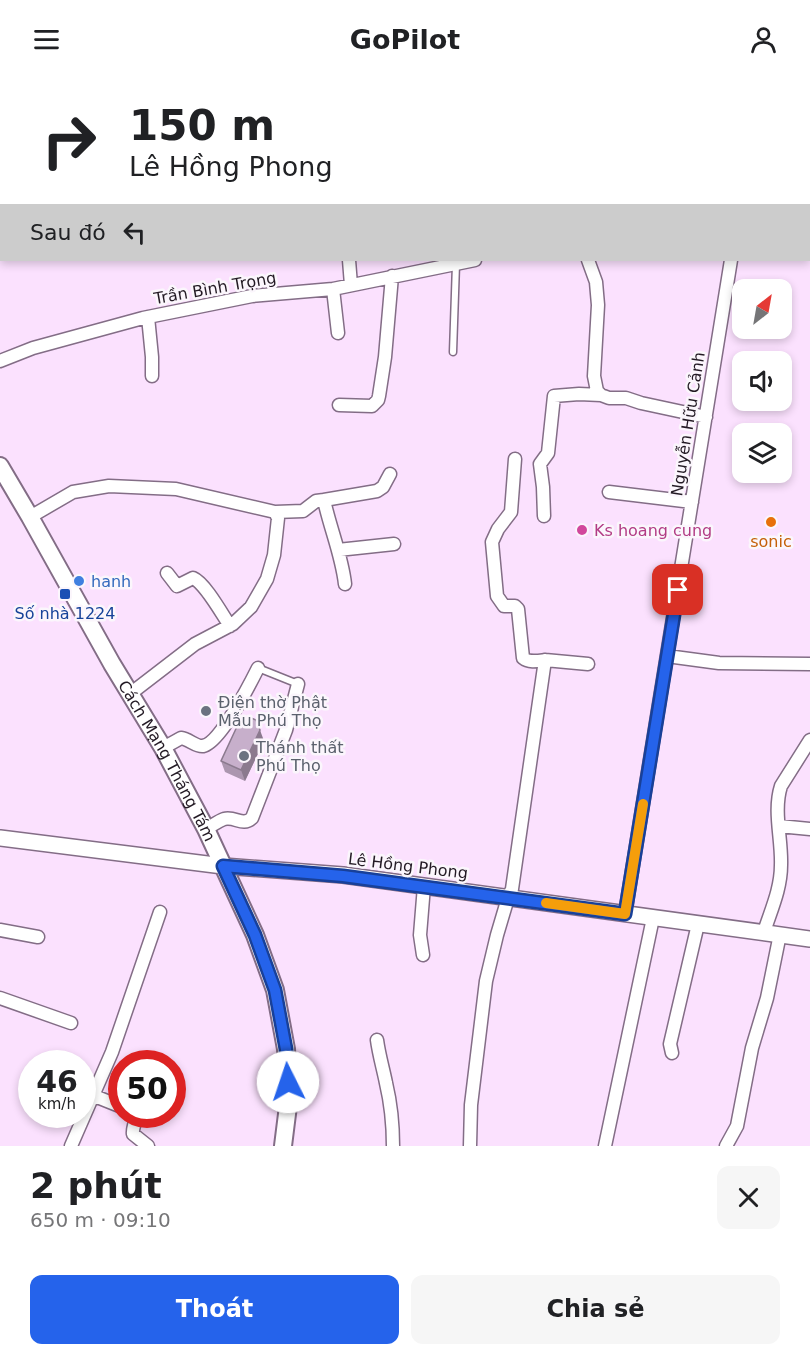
<!DOCTYPE html>
<html lang="vi">
<meta charset="utf-8">
<style>
:root{--surface:#fff;--page:#f6f6f6;--text:#202124;--muted:#757577;--accent:#2563eb}
body{margin:0;font-family:"DejaVu Sans",sans-serif;background:var(--page);color:var(--text);height:100vh;display:flex;flex-direction:column;font-size:22px;white-space:nowrap}
*{box-sizing:border-box;margin:0}
p{font-size:20px;color:var(--muted)}
.icon{flex:none;width:33px;height:33px;fill:none;stroke:currentColor;stroke-width:2;stroke-linecap:round;stroke-linejoin:round}
.map{position:relative;height:1068px;overflow:hidden}
.panel{display:flex;flex-direction:column;background:var(--surface);flex:1}
.panel>*{flex:none}
.banner{position:absolute;left:0px;top:0px;width:810px;height:183px;box-shadow:0 3px 9px #0003;background:#fff;color:var(--text);overflow:hidden}
.needle{width:39px;rotate:31deg}
.buttons{position:absolute;left:732px;top:201px;display:grid;gap:12px}
.buttons a{display:grid;place-items:center;width:60px;height:60px;border-radius:12px;background:var(--surface);box-shadow:0 3px 9px #0003;font-size:30px}
.speed{position:absolute;left:18px;top:972px;display:flex;gap:12px;font-size:30px;font-weight:700;text-align:center}
.speed>*{display:grid;place-content:center;width:78px;height:78px;border-radius:50%;background:var(--surface);box-shadow:0 3px 9px #0003;line-height:1}
.speed small{font-size:15px;font-weight:400}
.speed .limit{border:9px solid #d22;background:#fff;color:#111}
.pin{position:absolute;display:grid;place-items:center;width:51px;height:51px;color:#fff;margin:-26px;border-radius:12px;box-shadow:0 3px 9px #0006}
.me{position:absolute;width:66px;margin:-33px;rotate:356deg;stroke-linejoin:round;filter:drop-shadow(0 0 4px #0008)}
.turn{display:flex;align-items:center;gap:21px;height:126px;padding:0 30px;font-size:27px}
.turn .icon{width:78px;height:78px;stroke-width:2.5}
.turn b{display:block;font-size:42px;line-height:51px}
.then{display:flex;align-items:center;height:57px;padding:0 30px;background:#0003;gap:12px;font-size:22px}
.round{display:grid;place-items:center;flex:none;width:63px;height:63px;border-radius:12px;background:var(--page)}
.headline{display:flex;align-items:center;justify-content:space-between;height:102px;padding:0 30px}
h1{font-size:36px;font-weight:600;line-height:45px}
.action{display:flex;gap:12px;margin-top:auto;padding:12px 30px}
.action a{flex:1;height:69px;border-radius:12px;background:var(--accent);color:#fff;font-size:24px;font-weight:600;line-height:69px;text-align:center}
.action a+a{background:var(--page);color:var(--text)}
header{display:flex;justify-content:space-between;align-items:center;height:78px;padding:0 30px;background:var(--surface);font-size:27px;font-weight:600}
.map>svg:first-child{display:block}
.lines{fill:none;stroke-linecap:round;stroke-linejoin:round}
.service-casing{stroke:#836d86;stroke-width:9}
.minor-casing{stroke:#836d86;stroke-width:15}
.tertiary-casing{stroke:#836d86;stroke-width:18}
.secondary-casing{stroke:#836d86;stroke-width:20}
.service{stroke:#fff;stroke-width:6}
.minor{stroke:#fff;stroke-width:12}
.tertiary{stroke:#fff;stroke-width:15}
.secondary{stroke:#fff;stroke-width:16}
.wall{fill:#ab96af}
.shaded-wall{fill:#8b7a8e}
.building{fill:#c7afcb;stroke:#8b7a8e;stroke-width:1.5}
.route-casing{stroke:#184099;stroke-width:15}
.route{stroke:#2563eb;stroke-width:10}
.slow{stroke:#f59e0b;stroke-width:10}
.food-dot{fill:#e8710a;stroke:#fbf6fc;stroke-width:2}
.hotel-dot{fill:#d1479c;stroke:#fbf6fc;stroke-width:2}
.shop-dot{fill:#3f7fe0;stroke:#fbf6fc;stroke-width:2}
.transit-dot{fill:#1a4fb4;stroke:#fbf6fc;stroke-width:2}
.worship-dot{fill:#6b7280;stroke:#fbf6fc;stroke-width:2}
.labels{text-anchor:middle;dominant-baseline:central;stroke-width:5;stroke-linejoin:round;paint-order:stroke}
.street-label{font-size:16px;fill:#231a24;stroke:#fbf6fc}
.hotel-label{font-size:16px;fill:#b23c85;stroke:#fbf6fc;text-anchor:start}
.food-label{font-size:16px;fill:#c56008;stroke:#fbf6fc}
.shop-label{font-size:16px;fill:#366cbe;stroke:#fbf6fc;text-anchor:start}
.transit-label{font-size:16px;fill:#164399;stroke:#fbf6fc}
.worship-label{font-size:16px;fill:#5b616d;stroke:#fbf6fc;text-anchor:start}
</style>
<header><svg class="icon" aria-label="menu" viewBox="0 0 24 24"><path d="M4 6h16M4 12h16M4 18h16"/></svg>GoPilot<svg class="icon" aria-label="person" viewBox="0 0 24 24"><circle cx="12" cy="8" r="4"/><path d="M4 21q1-7 8-7t8 7"/></svg></header>
<div class="map">
<svg width="810" height="1068" viewBox="0 0 810 1068">
<rect width="100%" height="100%" fill="#fbe1fe"/>
<g class="lines">
<g class="service-casing">
<path id="service" d="M453,274l3,-88
M258,590l40,16"/>
</g>
<g class="minor-casing">
<path id="minor" d="M62,0v2
M323,0l2,2
M417,0v2
M444,0l13,2
M544,0v2
M661,0l1,2
M347,2l1,-2
M500,2l10,-2
M736,2v-2
M808,62l2,1
M808,170h2
M349,182l2,25
M588,182l8,22 2,23 -4,71 3,15 4,4 8,3h17l15,5 65,14
M333,211l5,44
M148,239l4,40v19
M0,283l33,-13 110,-30 109,-22 81,-7 142,-29
M339,327l33,1 6,-6 1,-4 6,-39 7,-81
M609,414l83,10
M324,422l53,-9 6,-4 7,-13
M275,434l28,-1 13,-10 8,-1c6,28 18,56 21,84
M544,438l-1,-29 -3,-23 8,-11 6,-57 25,-2 22,1
M30,439l43,-25 36,-6 67,3 99,23 3,6 -4,37 -7,24 -16,28 -18,17 -38,20 -65,50
M338,472l56,-6
M167,495l10,13 16,-8c12,5 29,36 37,48
M667,578l52,7 91,1
M545,582l43,4
M163,670l18,-10c8,1 15,9 22,8 17,-3 47,-62 55,-78
M779,748l31,3
M206,751c6,-3 12,-8 18,-10 12,-3 18,8 28,-1l34,-88 12,-46
M625,836l106,-654
M0,852l38,7
M764,854c7,-22 17,-43 17,-67 1,-26 -8,-54 0,-79l29,-46
M423,877l-3,-20 4,-49
M0,920l71,25
M377,962c2,15 6,28 9,43 5,21 7,42 7,63
M672,975l-2,-9 28,-120
M92,1017l30,12
M135,1036c2,7 -3,13 -2,20l15,12
M71,1068l41,-94 48,-140
M470,1068l1,-41 15,-124 11,-46 11,-37 4,-9 33,-229c-7,1 -16,3 -22,-2l-5,-49 -3,-3h-11l-7,-10 -5,-54 6,-13 13,-17 4,-53
M605,1068l48,-228
M726,1068l11,-20 15,-78 15,-50 13,-64"/>
</g>
<g class="tertiary-casing">
<path id="tertiary" d="M0,760l223,28 120,9 467,64"/>
</g>
<g class="secondary-casing">
<g id="secondary">
<path id="s1" d="M0,388l30,51 82,147 51,84 43,81 49,106 20,55 11,59 3,49 -6,48"/>
</g>
</g>
<use href="#service" class="service"/>
<use href="#minor" class="minor"/>
<use href="#tertiary" class="tertiary"/>
<use href="#secondary" class="secondary"/>
</g>
<path class="wall" d="M0,96l2,2v25l-2,1z
M810,126v32l-2,-4v-23z
M264,663l-19,40 -20,-9 -4,-11z"/>
<path class="shaded-wall" d="M260,652l4,11 -19,40 -4,-11z"/>
<path class="building" d="M0,96l2,2v12l-2,1z
M810,126v18h-2v-13z
M249,639l7,3 4,10 -19,40 -20,-9 19,-41z"/>
<g class="lines">
<g class="route-casing">
<path id="route" d="M288,1004l-2,-33 -11,-59 -20,-55 -32,-69 120,10 282,38 53,-324"/>
</g>
<use href="#route" class="route"/>
<path class="slow" d="M546,825l79,11 18,-110"/>
</g>
<circle class="food-dot" cx="771" cy="444" r="6"/>
<circle class="hotel-dot" cx="582" cy="452" r="6"/>
<circle class="shop-dot" cx="79" cy="503" r="6"/>
<rect class="transit-dot" x="59" y="510" width="12" height="12" rx="3"/>
<g class="worship-dot">
<circle cx="206" cy="633" r="6"/>
<circle cx="244" cy="678" r="6"/>
</g>
<g class="labels">
<g class="street-label">
<text transform="translate(215 210) rotate(-10)">Trần Bình Trọng</text>
<text transform="translate(688 346) rotate(-81)">Nguyễn Hữu Cảnh</text>
<text stroke="none"><textPath href="#s1" startOffset="339">Cách Mạng Tháng Tám</textPath></text>
<text transform="translate(408 788) rotate(7)">Lê Hồng Phong</text>
</g>
<g class="hotel-label">
<text x="594" y="452">Ks hoang cung</text>
</g>
<g class="food-label">
<text x="771" y="463">sonic</text>
</g>
<g class="shop-label">
<text x="91" y="503">hanh</text>
</g>
<g class="transit-label">
<text x="65" y="535">Số nhà 1224</text>
</g>
<g class="worship-label">
<text x="218" y="624">Điện thờ Phật<tspan x="218" dy="18">Mẫu Phú Thọ</tspan></text>
<text x="256" y="669">Thánh thất<tspan x="256" dy="18">Phú Thọ</tspan></text>
</g>
</g>
</svg>
<div class="buttons">
<a><svg class="needle" viewBox="-14 -14 28 28"><path d="M0-13l5 13h-10z" fill="#e53935"/><path d="M0 13l5-13h-10z" fill="#757577"/></svg></a>
<a><svg class="icon" aria-label="sound" viewBox="0 0 24 24"><path d="M4 9h4l5-4v14l-5-4H4zM17 9q2 3 0 6"/></svg></a>
<a><svg class="icon" aria-label="layers" viewBox="0 0 24 24"><path d="M12 4l9 5-9 5-9-5zM3 14l9 5 9-5"/></svg></a>
</div>
<div class="speed"><div>46<small>km/h</small></div><div class="limit">50</div></div>
<div class="pin" style="left:678px;top:512px;background:#d93025"><svg class="icon" aria-label="arrive" viewBox="0 0 24 24"><path d="M6 21V4h12l-3 4 3 4H6"/></svg></div>
<svg class="me" style="left:288px;top:1004px" viewBox="-20 -20 40 40"><circle r="19" fill="#fff"/><path d="M0-13L10 11 0 6-10 11z" fill="#2563eb"/></svg>
<div class="banner">
<div class="turn"><svg class="icon" aria-label="right" viewBox="0 0 24 24"><path d="M7 20v-9h11M14 6l5 5-5 5"/></svg><div><b>150 m</b>Lê Hồng Phong</div></div>
<div class="then">Sau đó<svg class="icon" aria-label="left" viewBox="0 0 24 24"><path d="M17 20v-9H6M10 6l-5 5 5 5"/></svg></div>
</div>
</div>
<section class="panel">
<div class="headline"><div><h1>2 phút</h1><p>650 m · 09:10</p></div><a class="round"><svg class="icon" aria-label="close" viewBox="0 0 24 24"><path d="M6 6l12 12M18 6L6 18"/></svg></a></div>
<div class="action"><a>Thoát</a><a>Chia sẻ</a></div>
</section>
